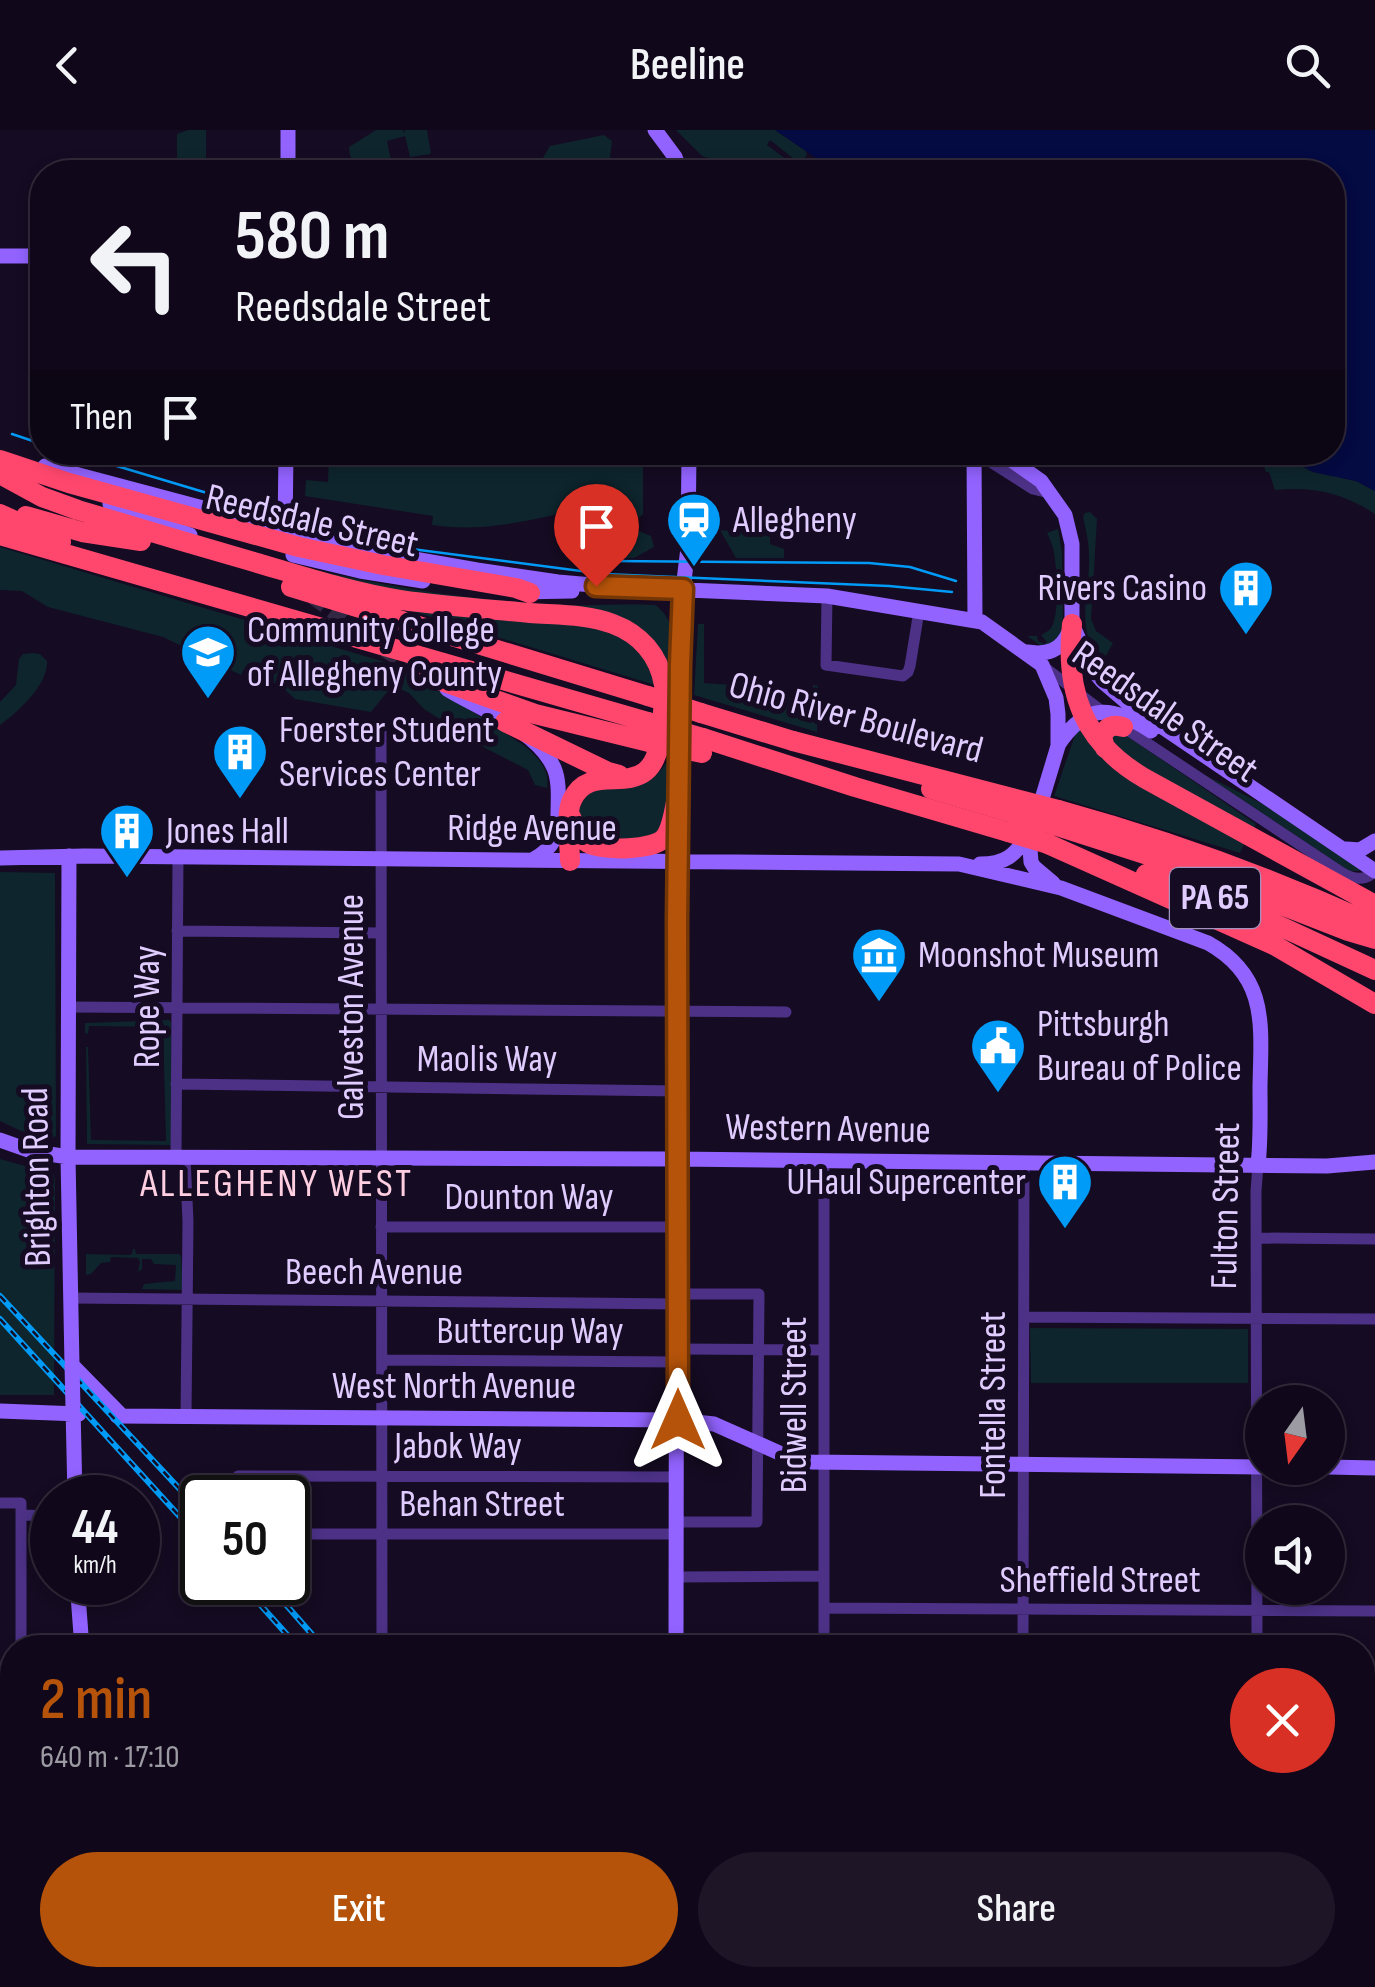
<!DOCTYPE html>
<meta charset="utf-8">
<style>
:root{--surface:#10081a;--page:#1e1627;--text:#f1f3f6;--muted:#9c9aa2;--line:#302939;--accent:#b45309}
body{margin:0;font-family:"Sofia Sans Condensed",sans-serif;background:var(--page);color:var(--text);height:100vh;display:flex;flex-direction:column;font-size:38px;white-space:nowrap}
*{box-sizing:border-box;margin:0}
p{font-size:32px;color:var(--muted)}
.icon{flex:none;width:55px;height:55px;fill:none;stroke:currentColor;stroke-width:2;stroke-linecap:round;stroke-linejoin:round}
.map{position:relative;flex:1;overflow:hidden}
.drawer{position:absolute;left:0px;top:1505px;width:1375px;height:352px;display:flex;flex-direction:column;background:var(--surface);border-radius:40px 40px 0 0;box-shadow:0 5px 15px #0003,0 0 0 2px var(--line)}
.drawer>*{flex:none}
.top-card{position:absolute;left:30px;top:30px;width:1315px;height:305px;border-radius:40px;box-shadow:0 5px 15px #0003,0 0 0 2px var(--line);background:#10081a;color:var(--text);overflow:hidden}
.needle{width:65px;rotate:194deg}
.tools{position:absolute;left:1245px;top:1255px;display:grid;gap:20px}
.tools a{display:grid;place-items:center;width:100px;height:100px;border-radius:50%;background:var(--surface);box-shadow:0 5px 15px #0003,0 0 0 2px var(--line);font-size:50px}
.speed{position:absolute;left:30px;top:1345px;display:flex;gap:20px;font-size:50px;font-weight:700;text-align:center}
.speed>*{display:grid;place-content:center;width:130px;height:130px;border-radius:50%;background:var(--surface);box-shadow:0 5px 15px #0003,0 0 0 2px var(--line);line-height:1}
.speed small{font-size:25px;font-weight:400}
.speed .limit{border:5px solid #111;border-radius:15px;background:#fff;color:#111}
.pin{position:absolute;display:grid;place-items:center;width:85px;height:85px;color:#fff;margin:-102px -42px;border-radius:50% 50% 50% 0;rotate:-45deg;box-shadow:0 0 10px #0007}
.pin .icon{rotate:45deg}
.me{position:absolute;width:110px;margin:-55px;rotate:0deg;stroke-linejoin:round;filter:drop-shadow(0 0 8px #0008)}
.turn{display:flex;align-items:center;gap:35px;height:210px;padding:0 40px;font-size:45px}
.turn .icon{width:130px;height:130px;stroke-width:2.5}
.turn b{display:block;font-size:70px;line-height:85px}
.then{display:flex;align-items:center;height:95px;padding:0 40px;background:#0003;gap:20px;font-size:38px}
.round{display:grid;place-items:center;flex:none;width:105px;height:105px;border-radius:52px;background:var(--page)}
.overview{display:flex;align-items:center;justify-content:space-between;height:170px;padding:0 40px}
h1{font-size:60px;font-weight:600;line-height:75px;color:var(--accent)}
.button{display:flex;gap:20px;margin-top:auto;padding:20px 40px}
.button a{flex:1;height:115px;border-radius:60px;background:var(--accent);color:#fff;font-size:40px;font-weight:600;line-height:115px;text-align:center}
.button a+a{background:var(--page);color:var(--text)}
header{display:flex;justify-content:space-between;align-items:center;height:130px;padding:0 40px;background:var(--surface);font-size:45px;font-weight:600}
.map>svg:first-child{display:block}
.green{fill:#0e252d}
.water{fill:#040a42}
.lines{fill:none;stroke-linecap:round;stroke-linejoin:round}
.secondary-tunnel{stroke:#332843;stroke-width:15;stroke-dasharray:15 8;stroke-linecap:butt}
.street{stroke:#4c3186;stroke-width:11}
.secondary{stroke:#9263ff;stroke-width:15}
.highway{stroke:#ff476d;stroke-width:20}
.tram{stroke:#009bf7;stroke-width:2.5}
.rail-casing{stroke:#009bf7;stroke-width:6}
.rail{stroke:#150b22;stroke-width:2.5;stroke-dasharray:8;stroke-linecap:butt}
.secondary-bridge{stroke:#9263ff;stroke-width:15}
.highway-bridge{stroke:#ff476d;stroke-width:20}
.route-casing{stroke:#753606;stroke-width:25}
.route{stroke:#b45309;stroke-width:18}
.labels{text-anchor:middle;dominant-baseline:central;stroke-width:10;stroke-linejoin:round;paint-order:stroke}
.shield{fill:#150b22;stroke:#a392bd;stroke-width:2.5}
.shield-label{font-size:35px;font-weight:bold;fill:#e0ccff}
.poi-label{font-size:38px;fill:#e0ccff;stroke:#150b22;text-anchor:start}
.street-label{font-size:38px;fill:#e0ccff;stroke:#150b22}
.neighbourhood-label{font-size:40px;letter-spacing:2.5px;fill:#ffcee0;stroke:#150b22}
</style>
<header><svg class="icon" aria-label="back" viewBox="0 0 24 24"><path d="M15 5l-7 7 7 7"/></svg>Beeline<svg class="icon" aria-label="search" viewBox="0 0 24 24"><circle cx="10" cy="10" r="6"/><path d="M15 15l6 6"/></svg></header>
<div class="map">
<svg width="1375" height="1857" viewBox="0 0 1375 1857">
<rect width="100%" height="100%" fill="#150b22"/>
<path class="green" d="M188,0h18v36h-3v6l-26,-11v-27z
M376,0h27l1,3 1,-3h22l4,24 -21,3 -5,-21 -18,5 4,20 -37,7 1,-7 -5,-5 -1,-9z
M676,0h99l31,21 1,4 -5,6 -8,-2 -24,-19 -3,5 32,24 -14,2 6,1h-7l-17,-13 -4,4 -20,-3 -22,5 -1,-3 -18,-6z
M604,5l8,6 -3,24 -9,7h-63v-4l13,-22z
M329,323h335v5l-21,1v55l-10,9 6,8 12,5 3,11 -20,11h-13l11,-7 -21,-28 -10,6 -15,-22c-50,13 -104,26 -154,18l1,-9 -128,-20 1,-16 22,2z
M1258,323h19l36,19 43,9 19,10v23c-31,-21 -63,-28 -100,-24l-6,-18h-3l-3,-8h-4z
M1090,382l7,7 -6,100 5,12 17,12 -12,22c-27,-41 -11,-66 -12,-108 0,-14 -3,-27 -6,-40l2,-4z
M1058,399l4,24 1,65 -1,13 -9,12 -13,2 -13,-9h10l1,5 6,3 3,-2 -6,-7c7,-4 9,-4 12,-11 6,-13 4,-61 0,-76 0,-1 -5,-14 -6,-15z
M720,400l50,5v9l14,5v9h-48z
M0,417l408,122 118,78c13,12 24,23 21,41l-12,-3 -7,-15 -41,-21 -63,-40 -15,-16 -9,-4 -12,2 -17,21 -76,-13c-14,-15 -32,-22 -51,-30l-3,6 -78,-38 -115,-30 -26,-16 -22,-1z
M312,439c84,20 172,33 258,36 28,1 57,-2 85,0 26,17 18,55 18,82l-39,-61 -264,-38z
M405,479l191,18 30,12 19,20 10,26z
M698,494h6v59l44,3 47,13h18v-14l5,1 -1,46 -123,-37z
M34,523l6,1 7,7c1,24 -28,50 -47,64v-23l16,-17 3,-26 4,-5z
M1081,596l165,114 -6,13 -186,-57 20,-58 -2,-3z
M1121,602l135,92 -4,8 -139,-83 -4,-15z
M666,633l2,1 -2,56 -12,18 -60,1 -18,-23 1,-7 15,-20c30,-1 56,2 74,-26z
M1205,645l60,30 97,64 -4,2h-9z
M0,742l55,1 1,263 -5,3 -30,-8 -21,-10z
M169,890l2,2 2,119 -2,4 -84,-1 -1,-97h2l3,93 75,1 -3,-114 -74,-1 -1,8 -3,-1v-10z
M0,1029l53,15 2,5 -1,216h-54z
M133,1119h2l1,5h43l2,2 2,34 -41,-1 2,-5 31,-3 1,-16 -22,-1 -3,-5h-9v10l-4,3 2,-10 -2,-4 -27,-1 -1,5 -9,1 -10,11 -5,1v-21l43,1 3,-1z
M1030,1198l218,1v54h-217z"/>
<path class="water" d="M775,0h600v361l-19,-10 -43,-9 -36,-19 55,-1v-280h-489l-8,-1z"/>
<g class="lines">
<path class="secondary-tunnel" d="M313,467l53,40
M385,520l37,24"/>
<path class="street" d="M981,322l5,7 47,30 16,4
M827,466l-1,69 77,11 5,-4 2,-6 9,-55
M1043,536l80,61 218,145c11,7 24,10 34,-1
M381,597l1,921
M177,801l204,2
M68,877l718,5
M176,954l501,7
M176,1027l2,-300
M185,1028l3,63 -2,195
M381,1097h295
M1257,1108l118,1
M71,1168l606,6
M1024,1187l351,2
M678,1219l146,1
M382,1230l296,2
M238,1346l439,1
M0,1373h21v145
M21,1385l31,1
M677,1392h80l2,-228h-82
M288,1404h389
M677,1447l147,-1
M824,1478l551,3
M81,1516l139,-1
M824,1518v-486
M1023,1518l1,-485
M1257,1518l-1,-457 2,-26
M0,1597h12
M1362,1637h13
M0,1652h12
M1362,1708h13
M0,1745h12
M1362,1787h13
M0,1828h12
M229,1845v12
M314,1845v12
M154,1857v-12
M677,1857v-12
M824,1857v-12
M968,1857v-12
M1257,1857v-12"/>
<path class="secondary" d="M288,0v42
M655,0l20,27 6,15
M0,126h42
M974,322l1,168
M1000,322l41,29 24,34 7,29v80l21,46 9,11 28,24 245,166
M45,336l282,75 47,11 103,18 81,12 58,5 211,9 155,26 60,43 14,33 2,16v32l-26,86 -2,17 1,13 3,5 19,16
M110,374l80,31
M285,401l1,-79
M293,425l67,16 63,10
M520,462l52,-1
M1027,522c20,3 34,-1 42,-20
M447,559c33,20 91,42 107,79 6,14 4,32 4,47 0,22 -5,33 -24,44
M1058,615c28,-42 53,-40 93,-14
M680,653v-119l3,-75 5,-41 1,-96
M1346,719l14,1 15,-9
M69,726l-1,301 4,208 50,51
M0,728l84,-2 875,8 102,24 147,55c61,34 53,83 52,144 0,26 1,52 -2,78
M980,734c29,0 35,-11 52,-32
M0,1010l31,11 37,6 608,2 651,7 48,-4
M73,1277l2,91
M0,1281l79,3
M117,1286l561,4 36,4 79,35 17,3 452,5
M1328,1337l47,1
M77,1452l5,66
M676,1518l1,-728 3,-109
M86,1845v12"/>
<path class="highway" d="M0,330l69,23 230,64 84,18 133,23 14,5
M0,344l42,23 36,13c59,18 117,35 176,52 48,14 97,30 147,38 43,6 86,9 129,13 27,2 57,1 83,11 27,10 46,31 51,61 1,12 -1,26 -2,38 -5,94 -68,29 -90,77 -7,14 -2,45 -2,61
M0,384l61,28
M26,386l56,16 59,9
M0,405l648,187
M291,457l357,109
M1072,494c-7,68 11,118 72,154l231,127
M422,544l113,40 114,28
M701,583l92,28
M505,592l103,50 11,3
M703,608l152,49 153,45
M1105,618l-3,-11c4,-11 11,-13 21,-10
M1058,680c109,30 214,68 317,115
M571,687c4,9 8,21 17,26 14,8 67,8 77,-6 10,-13 12,-46 15,-62
M1054,695l128,41 166,65 27,8
M1048,714l226,101 101,59
M1146,744l97,35 132,61"/>
<path class="tram" d="M12,304l30,10
M70,322l281,84 53,12 200,26 285,12 63,6
M612,431l257,2 41,4 46,14"/>
<g class="rail-casing">
<path id="rail" d="M0,1166l202,217
M0,1189l202,222
M240,1452l59,66
M266,1452l58,66
M567,1845l11,12
M606,1845l11,12"/>
</g>
<use href="#rail" class="rail"/>
<path class="secondary-bridge" d="M72,1235l1,42"/>
<path class="highway-bridge" d="M648,566l53,17
M648,592l55,16
M793,611l265,69
M649,612l53,11
M931,659l123,36
M1008,702l40,12"/>
</g>
<g class="lines">
<g class="route-casing">
<path id="route" d="M596,456l87,3 -3,75 -3,256 1,500"/>
</g>
<use href="#route" class="route"/>
</g>
<defs>
<g id="station-pin" transform="scale(2.875)"><path d="M0 17L-7.5 6A9.5 9.5 0 1 1 7.5 6Z" fill="#009bf7" stroke="#150b22"/><path d="M-3-6H3Q5-6 5-4V2Q5 4 3 4L4.5 6H3L1.5 4h-3L-3 6H-4.5L-3 4Q-5 4-5 2V-4Q-5-6-3-6ZM-3.5-4v3h7v-3ZM-3.5 1v1.5H-2V1ZM2 1v1.5H3.5V1Z" fill="#fff"/></g>
<g id="building-pin" transform="scale(2.875)"><path d="M0 17L-7.5 6A9.5 9.5 0 1 1 7.5 6Z" fill="#009bf7" stroke="#150b22"/><path d="M-4-6H4V6H1V3H-1V6H-4ZM-2.5-4.3h1.7v1.8h-1.7ZM.8-4.3h1.7v1.8H.8ZM-2.5-1h1.7V.8h-1.7ZM.8-1h1.7V.8H.8Z" fill="#fff"/></g>
<g id="university-pin" transform="scale(2.875)"><path d="M0 17L-7.5 6A9.5 9.5 0 1 1 7.5 6Z" fill="#009bf7" stroke="#150b22"/><path d="M0-5L7-2L0 1L-7-2ZM-4 1L0 2.5L4 1V4Q0 6-4 4Z" fill="#fff"/></g>
<g id="museum-pin" transform="scale(2.875)"><path d="M0 17L-7.5 6A9.5 9.5 0 1 1 7.5 6Z" fill="#009bf7" stroke="#150b22"/><path d="M0-6L6-3V-2H-6V-3ZM-5-1h2V3h-2ZM-1-1h2V3h-2ZM3-1h2V3H3ZM-6 4H6V6H-6Z" fill="#fff"/></g>
<g id="civic-pin" transform="scale(2.875)"><path d="M0 17L-7.5 6A9.5 9.5 0 1 1 7.5 6Z" fill="#009bf7" stroke="#150b22"/><path d="M-.6-6.5H3V-4.5H.6V-3L4-1V1h2V6H-6V1h2V-1L-.6-3ZM-1.2 2.5V6h2.4V2.5Z" fill="#fff"/></g>
</defs>
<g fill-rule="evenodd">
<use href="#station-pin" x="694" y="390"/>
<use href="#building-pin" x="1246" y="458"/>
<use href="#university-pin" x="208" y="522"/>
<use href="#building-pin" x="240" y="622"/>
<use href="#building-pin" x="127" y="701"/>
<use href="#museum-pin" x="879" y="825"/>
<use href="#civic-pin" x="998" y="916"/>
<use href="#building-pin" x="1065" y="1052"/>
</g>
<g class="labels">
<rect class="shield" x="1170" y="738" width="90" height="60" rx="8"/>
<g class="shield-label">
<text x="1215" y="768">PA 65</text>
</g>
<g class="poi-label">
<text x="733" y="390">Allegheny</text>
<text x="1207" y="458" text-anchor="end">Rivers Casino</text>
<text x="247" y="500">Community College<tspan x="247" dy="44">of Allegheny County</tspan></text>
<text x="279" y="600">Foerster Student<tspan x="279" dy="44">Services Center</tspan></text>
<text x="166" y="701">Jones Hall</text>
<text x="918" y="825">Moonshot Museum</text>
<text x="1037" y="894">Pittsburgh<tspan x="1037" dy="44">Bureau of Police</tspan></text>
<text x="1026" y="1052" text-anchor="end">UHaul Supercenter</text>
</g>
<g class="street-label">
<text transform="translate(312 391) rotate(13)">Reedsdale Street</text>
<text transform="translate(1165 582) rotate(35)">Reedsdale Street</text>
<text transform="translate(856 588) rotate(15)">Ohio River Boulevard</text>
<text x="532" y="698">Ridge Avenue</text>
<text transform="translate(147 877) rotate(-90)">Rope Way</text>
<text transform="translate(351 877) rotate(-90)">Galveston Avenue</text>
<text x="487" y="929">Maolis Way</text>
<text transform="translate(828 999) rotate(1)">Western Avenue</text>
<text transform="translate(37 1047) rotate(-91)">Brighton Road</text>
<text x="529" y="1067">Dounton Way</text>
<text transform="translate(1226 1076) rotate(-89)">Fulton Street</text>
<text x="374" y="1142">Beech Avenue</text>
<text x="530" y="1201">Buttercup Way</text>
<text x="454" y="1256">West North Avenue</text>
<text transform="translate(794 1275) rotate(-90)">Bidwell Street</text>
<text transform="translate(993 1275) rotate(-90)">Fontella Street</text>
<text x="458" y="1316">Jabok Way</text>
<text x="482" y="1374">Behan Street</text>
<text x="1100" y="1450">Sheffield Street</text>
</g>
<g class="neighbourhood-label">
<text x="277" y="1054">ALLEGHENY WEST</text>
</g>
</g>
</svg>
<div class="tools">
<a><svg class="needle" viewBox="-14 -14 28 28"><path d="M0-13l5 13h-10z" fill="#e53935"/><path d="M0 13l5-13h-10z" fill="#9c9aa2"/></svg></a>
<a><svg class="icon" aria-label="sound" viewBox="0 0 24 24"><path d="M4 9h4l5-4v14l-5-4H4zM17 9q2 3 0 6"/></svg></a>
</div>
<div class="speed"><div>44<small>km/h</small></div><div class="limit">50</div></div>
<div class="pin" style="left:596px;top:456px;background:#d93025"><svg class="icon" aria-label="arrive" viewBox="0 0 24 24"><path d="M6 21V4h12l-3 4 3 4H6"/></svg></div>
<svg class="me" style="left:678px;top:1290px" viewBox="-20 -20 40 40"><path d="M0-17L14 15 0 8-14 15z" fill="#b45309" stroke="#fff" stroke-width="4"/></svg>
<div class="top-card">
<div class="turn"><svg class="icon" aria-label="left" viewBox="0 0 24 24"><path d="M17 20v-9H6M10 6l-5 5 5 5"/></svg><div><b>580 m</b>Reedsdale Street</div></div>
<div class="then">Then<svg class="icon" aria-label="arrive" viewBox="0 0 24 24"><path d="M6 21V4h12l-3 4 3 4H6"/></svg></div>
</div>
<section class="drawer">
<div class="overview"><div><h1>2 min</h1><p>640 m · 17:10</p></div><a class="round" style="background:#d93025;color:#fff"><svg class="icon" aria-label="close" viewBox="0 0 24 24"><path d="M6 6l12 12M18 6L6 18"/></svg></a></div>
<div class="button"><a>Exit</a><a>Share</a></div>
</section>
</div>
